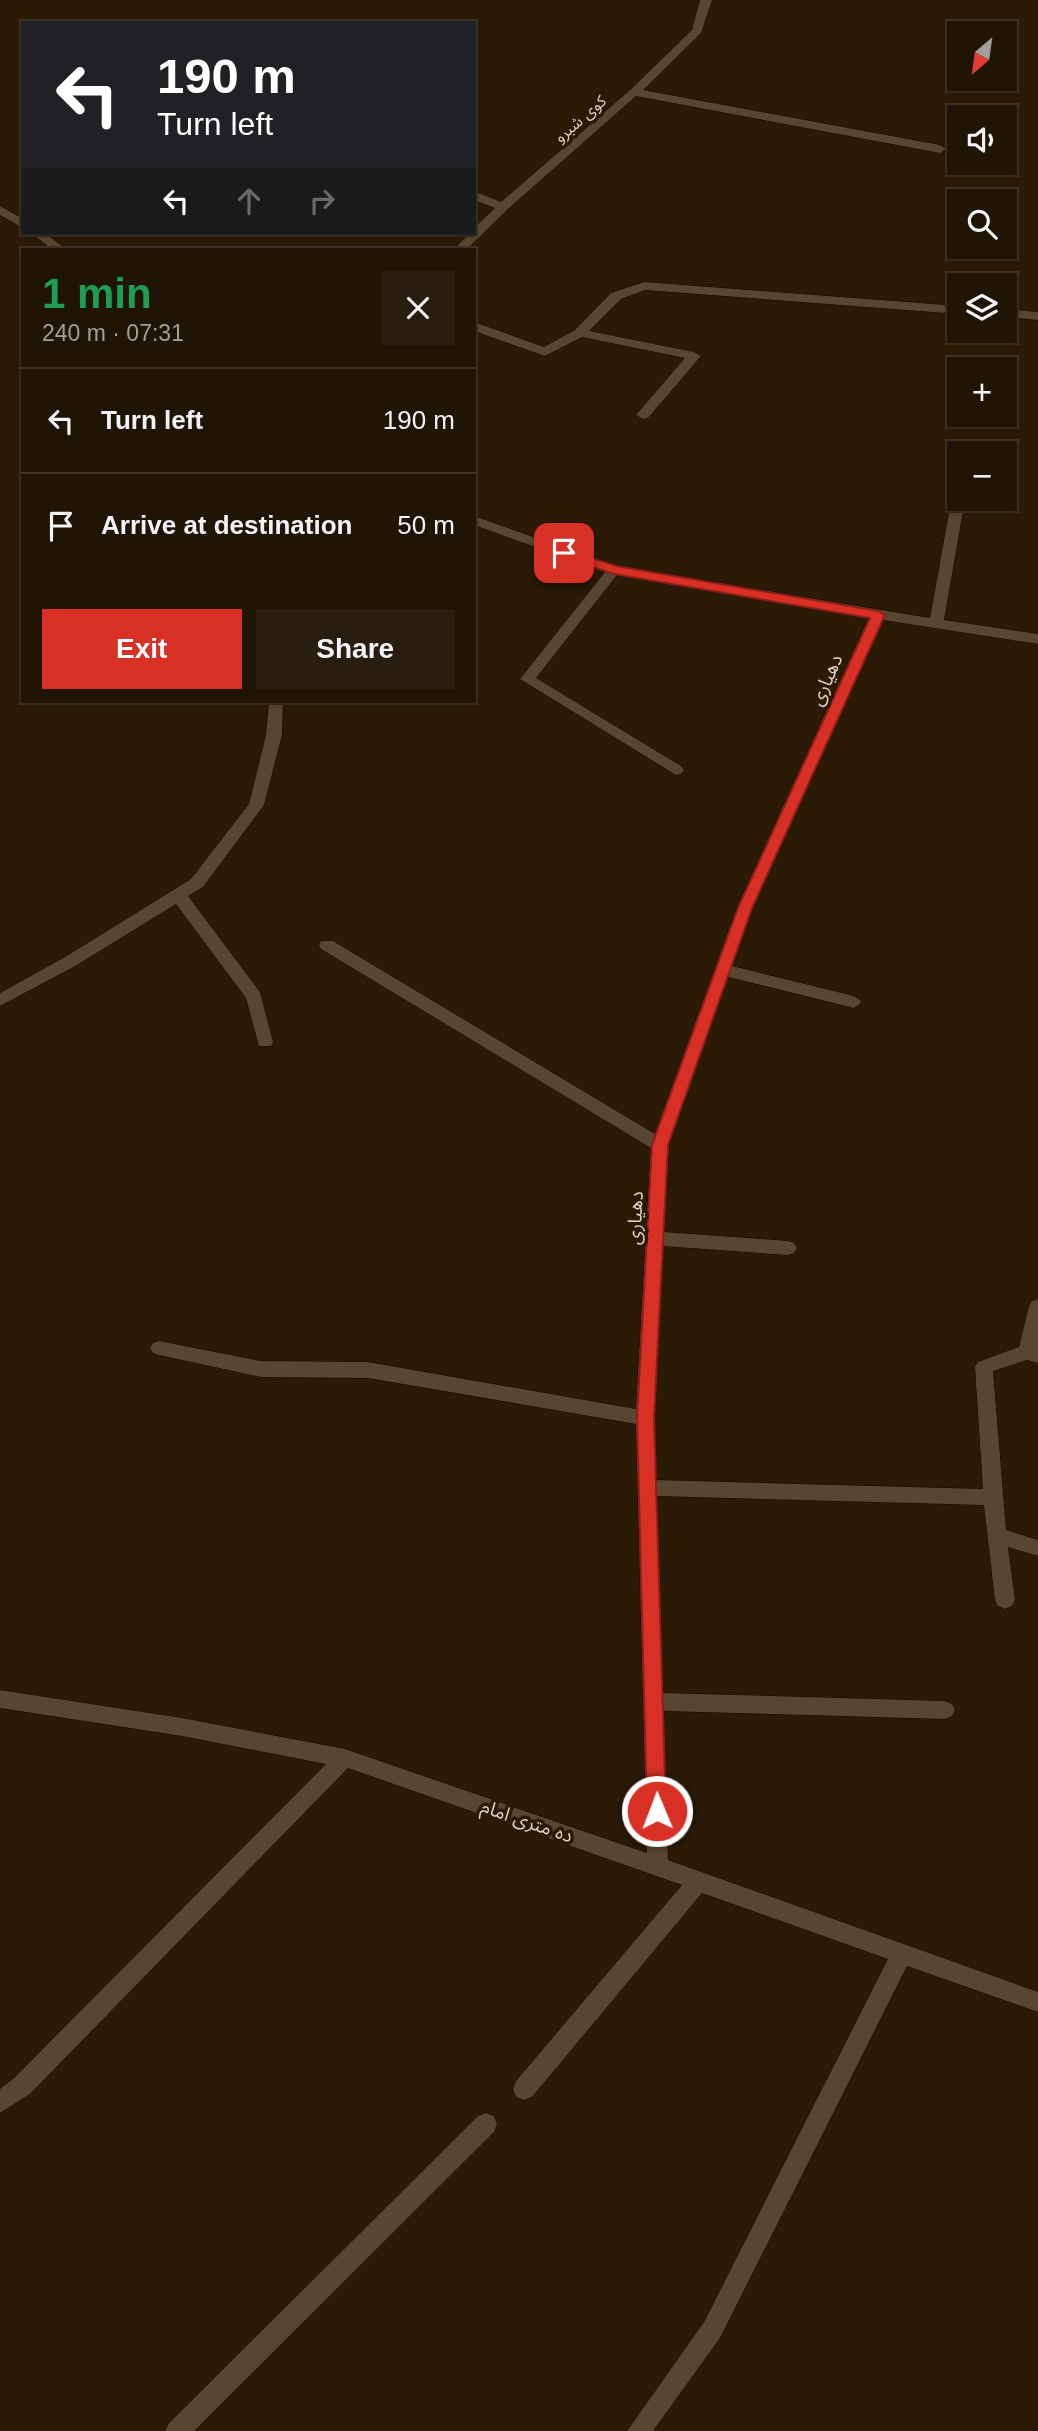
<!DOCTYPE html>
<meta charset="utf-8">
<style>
:root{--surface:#201404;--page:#281d0e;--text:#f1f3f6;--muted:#a29e9a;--line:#3d3326;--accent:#d93025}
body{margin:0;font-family:Helvetica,"Noto Sans Arabic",sans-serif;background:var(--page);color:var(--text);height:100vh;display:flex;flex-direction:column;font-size:26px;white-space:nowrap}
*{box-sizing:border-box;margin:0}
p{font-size:23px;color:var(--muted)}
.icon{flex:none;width:38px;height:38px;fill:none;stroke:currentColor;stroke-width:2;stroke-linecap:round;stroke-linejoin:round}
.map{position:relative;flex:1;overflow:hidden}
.drawer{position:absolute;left:21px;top:248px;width:455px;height:455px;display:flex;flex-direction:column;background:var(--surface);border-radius:0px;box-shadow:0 2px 5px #0004,0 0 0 2px var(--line)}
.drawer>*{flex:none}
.guide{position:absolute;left:21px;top:21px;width:455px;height:214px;border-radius:0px;box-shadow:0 2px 5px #0004,0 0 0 2px var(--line);background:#202124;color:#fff;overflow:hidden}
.needle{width:46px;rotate:209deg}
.controls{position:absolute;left:947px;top:21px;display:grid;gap:14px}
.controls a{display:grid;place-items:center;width:70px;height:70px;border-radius:0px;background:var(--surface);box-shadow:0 2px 5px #0004,0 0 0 2px var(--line);font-size:35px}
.pin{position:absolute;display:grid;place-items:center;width:60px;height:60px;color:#fff;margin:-30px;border-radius:14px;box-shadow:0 4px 10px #0006}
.me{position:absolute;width:77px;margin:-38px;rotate:359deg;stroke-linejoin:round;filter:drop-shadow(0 0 5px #0008)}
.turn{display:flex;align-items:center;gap:24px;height:147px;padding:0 21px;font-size:32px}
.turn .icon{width:91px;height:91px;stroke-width:2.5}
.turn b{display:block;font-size:49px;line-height:60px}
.lanes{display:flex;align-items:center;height:66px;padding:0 21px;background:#0003;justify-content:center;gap:35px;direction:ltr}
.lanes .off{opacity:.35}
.round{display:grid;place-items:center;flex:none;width:74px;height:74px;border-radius:0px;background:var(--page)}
.head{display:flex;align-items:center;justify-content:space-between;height:119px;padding:0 21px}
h1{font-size:42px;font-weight:700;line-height:52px;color:#1e9e55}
.cta{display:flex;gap:14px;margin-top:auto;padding:14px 21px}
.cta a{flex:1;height:80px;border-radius:0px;background:var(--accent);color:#fff;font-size:28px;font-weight:700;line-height:80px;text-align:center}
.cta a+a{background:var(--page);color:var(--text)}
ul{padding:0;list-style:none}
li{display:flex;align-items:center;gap:21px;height:105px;padding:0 21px;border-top:2px solid var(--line)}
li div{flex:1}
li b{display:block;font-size:26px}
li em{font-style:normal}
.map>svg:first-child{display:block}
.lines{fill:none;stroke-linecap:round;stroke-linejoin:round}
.minor-casing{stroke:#130500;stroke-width:1}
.minor{fill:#594630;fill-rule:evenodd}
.route{fill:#d93025;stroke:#8d1f18;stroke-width:2}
.labels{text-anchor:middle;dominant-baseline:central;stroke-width:7;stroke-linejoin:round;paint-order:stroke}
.far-street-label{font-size:16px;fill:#dcd1c4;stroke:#2b1a06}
.street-label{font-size:19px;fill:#dcd1c4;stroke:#2b1a06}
</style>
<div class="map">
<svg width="1038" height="2431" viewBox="0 0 1038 2431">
<rect width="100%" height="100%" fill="#2b1a06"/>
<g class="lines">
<g class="minor-casing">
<path id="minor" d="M700,0h12l-11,33 -58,57 297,55 6,4 -6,4 -304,-57 -129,114 -41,40h-13l17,-17h4v-5l21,-20 -21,-8v-9l27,11 129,-112 62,-60z
M0,206l23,13v9l-23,-13z
M31,233h14l22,17h-14z
M644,282l315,24v8l-314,-24 -24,9 -32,32 105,21 7,4 -53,62 -5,1 -7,-4 49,-57 -103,-21 -37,19 -71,-25v-9l70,25 31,-17 36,-37z
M1004,309l34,3v8l-34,-3z
M959,492v7h6l-21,121 94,14v10l-155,-24 -130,288 -21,58 122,30 8,6 -8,6 -126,-31 -59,168 -5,87 124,9 6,2 3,5 -3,5 -6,2 -125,-9 -9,172 2,62 327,9 -8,-122 3,-5 41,-15 10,-41 3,-5 6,-2v64l-11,-3 -34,11 13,159 32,10v16l-30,-9 7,53 -3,6 -7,3 -7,-3 -3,-6 -11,-95 -327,-9 6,197 282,8 7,3 3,6 -3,6 -7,3 -281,-8 4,149 370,132v20l-131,-46 -187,372 -67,93h-26l77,-109 184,-363 -186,-66 -170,204 -8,3 -8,-3 -3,-8 3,-8 166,-196 -334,-117 -318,326 -30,19v-24l14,-11 312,-314 -144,-28 -182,-28v-18l182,28 163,31 302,104 -11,-429 -268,-46 -107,-1 -102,-22 -6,-2 -3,-5 3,-5 6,-2 102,20 107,1 268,47 15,-261 -330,-199 -2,-4 2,-4h12l322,193 82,-226 132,-290 -252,-43 -81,103 145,88 3,4 -3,4 -5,1 -156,-96 85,-107 -131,-47v-9l142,50 314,52 22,-122z
M269,702h14l-1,33 -18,70 -61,82 -15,9 72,96 13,50 -2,4h-12l-13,-48 -70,-94 -99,61 -77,41v-13l65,-36 126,-78 58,-75 17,-69z
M486,2113l8,3 3,8 -3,8 -300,299h-29l4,-8 309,-307z"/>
</g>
<use href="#minor" class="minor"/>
</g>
<path class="route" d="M564,549l52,17 262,45 7,4 -133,293 -84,237 -14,273 12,393 -3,6 -6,3 -7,-3 -3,-6 -10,-393 15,-273 86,-237 132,-290 -256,-44 -54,-18v-6z"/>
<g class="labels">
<g class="far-street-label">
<text transform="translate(580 119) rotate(-41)">کوی شبرو</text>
</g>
<g class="street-label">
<text transform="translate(826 680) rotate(-66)">دهیاری</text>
<text transform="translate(635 1218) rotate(-87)">دهیاری</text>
<text transform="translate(527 1821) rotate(19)">ده متری امام</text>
</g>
</g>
</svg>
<div class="controls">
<a><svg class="needle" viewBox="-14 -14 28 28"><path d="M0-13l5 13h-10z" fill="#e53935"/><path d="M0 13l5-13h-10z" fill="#a29e9a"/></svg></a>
<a><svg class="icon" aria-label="sound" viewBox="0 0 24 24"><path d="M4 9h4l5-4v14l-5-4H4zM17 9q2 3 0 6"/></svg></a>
<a><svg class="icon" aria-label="search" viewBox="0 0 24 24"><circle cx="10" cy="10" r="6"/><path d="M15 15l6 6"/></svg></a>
<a><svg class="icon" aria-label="layers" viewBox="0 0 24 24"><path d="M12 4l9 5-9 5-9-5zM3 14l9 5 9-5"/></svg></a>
<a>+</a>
<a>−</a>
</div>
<div class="pin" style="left:564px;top:553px;background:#d93025"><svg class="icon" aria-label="arrive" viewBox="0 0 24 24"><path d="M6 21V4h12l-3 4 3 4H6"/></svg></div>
<svg class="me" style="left:657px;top:1811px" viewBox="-20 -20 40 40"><circle r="17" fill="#d93025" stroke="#fff" stroke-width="3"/><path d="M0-11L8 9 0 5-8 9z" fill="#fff"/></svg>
<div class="guide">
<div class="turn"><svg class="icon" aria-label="left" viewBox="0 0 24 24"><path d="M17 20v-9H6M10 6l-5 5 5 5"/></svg><div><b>190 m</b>Turn left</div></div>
<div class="lanes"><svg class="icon" aria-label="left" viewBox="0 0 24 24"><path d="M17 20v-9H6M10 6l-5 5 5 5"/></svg><svg class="icon off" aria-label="ahead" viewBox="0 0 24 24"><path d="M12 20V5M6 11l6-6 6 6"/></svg><svg class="icon off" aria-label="right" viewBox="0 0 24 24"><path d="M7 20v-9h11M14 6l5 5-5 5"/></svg></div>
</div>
<section class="drawer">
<div class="head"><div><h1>1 min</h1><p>240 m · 07:31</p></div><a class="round"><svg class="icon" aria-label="close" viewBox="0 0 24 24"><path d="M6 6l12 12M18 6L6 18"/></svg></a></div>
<ul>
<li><svg class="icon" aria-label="left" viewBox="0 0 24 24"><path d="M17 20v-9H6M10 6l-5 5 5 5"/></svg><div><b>Turn left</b></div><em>190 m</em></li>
<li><svg class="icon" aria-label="arrive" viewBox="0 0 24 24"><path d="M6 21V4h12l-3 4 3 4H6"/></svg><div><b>Arrive at destination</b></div><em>50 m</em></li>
</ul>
<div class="cta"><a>Exit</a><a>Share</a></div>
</section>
</div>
